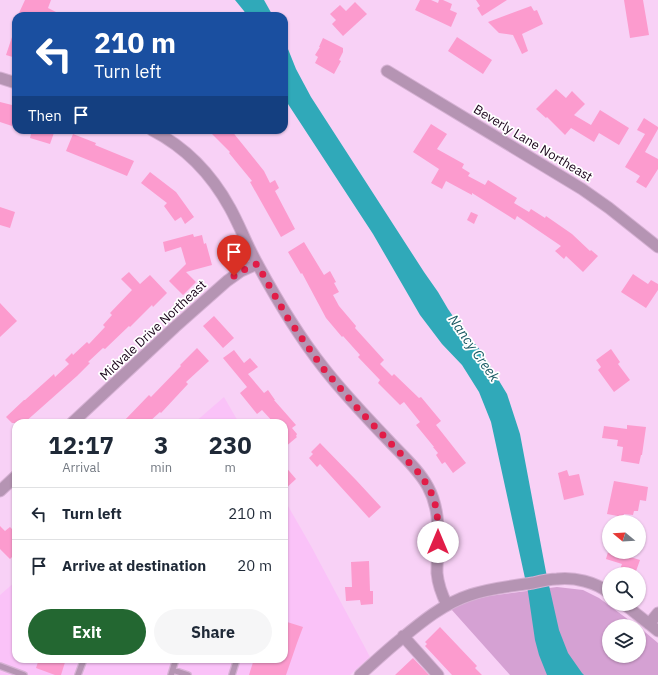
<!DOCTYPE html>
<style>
:root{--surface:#fff;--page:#f6f6f7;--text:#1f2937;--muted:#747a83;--line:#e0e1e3;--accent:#236731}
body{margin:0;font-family:"IBM Plex Sans",sans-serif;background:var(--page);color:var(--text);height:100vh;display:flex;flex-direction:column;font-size:15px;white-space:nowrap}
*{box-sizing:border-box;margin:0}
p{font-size:13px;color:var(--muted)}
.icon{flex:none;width:22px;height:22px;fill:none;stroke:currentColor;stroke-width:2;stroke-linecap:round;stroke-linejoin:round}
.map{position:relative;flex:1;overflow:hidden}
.side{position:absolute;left:12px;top:419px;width:276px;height:244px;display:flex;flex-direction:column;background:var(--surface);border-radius:12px;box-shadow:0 1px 3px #0004}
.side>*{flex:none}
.top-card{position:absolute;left:12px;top:12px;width:276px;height:122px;border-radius:12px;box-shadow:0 1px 3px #0004;background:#1a4fa0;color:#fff;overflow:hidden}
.needle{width:26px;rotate:288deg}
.controls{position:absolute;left:602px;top:515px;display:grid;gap:8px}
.controls a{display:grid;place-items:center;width:44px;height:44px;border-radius:50%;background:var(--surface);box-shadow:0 1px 3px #0004;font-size:20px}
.pin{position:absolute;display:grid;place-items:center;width:34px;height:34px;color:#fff;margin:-41px -17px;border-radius:50% 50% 50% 0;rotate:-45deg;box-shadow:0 0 4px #0007}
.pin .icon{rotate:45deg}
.me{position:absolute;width:44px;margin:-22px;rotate:0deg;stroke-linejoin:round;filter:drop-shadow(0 0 3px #0008)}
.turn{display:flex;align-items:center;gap:14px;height:84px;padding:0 16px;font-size:18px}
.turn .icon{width:52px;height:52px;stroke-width:2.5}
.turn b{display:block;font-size:28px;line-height:34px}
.then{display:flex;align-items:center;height:38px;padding:0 16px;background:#0003;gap:8px;font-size:15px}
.eta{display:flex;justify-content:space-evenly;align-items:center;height:68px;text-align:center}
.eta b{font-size:24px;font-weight:800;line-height:28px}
.primary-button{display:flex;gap:8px;margin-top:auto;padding:8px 16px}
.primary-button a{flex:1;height:46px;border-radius:24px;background:var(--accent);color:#fff;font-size:16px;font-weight:800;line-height:46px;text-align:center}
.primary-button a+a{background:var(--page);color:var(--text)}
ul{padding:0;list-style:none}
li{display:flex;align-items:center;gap:12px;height:52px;padding:0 16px;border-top:1px solid var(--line)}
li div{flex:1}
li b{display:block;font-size:15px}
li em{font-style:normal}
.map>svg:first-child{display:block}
.built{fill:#fac2f8}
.green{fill:#d5a1d3}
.water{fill:#30a9b9}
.building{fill:#fc9bce}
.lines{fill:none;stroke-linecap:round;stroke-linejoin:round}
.lane-casing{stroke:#d5b0d3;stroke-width:8}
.street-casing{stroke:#d5b0d3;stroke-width:13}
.lane{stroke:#b594b3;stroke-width:5.5}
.street{stroke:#b594b3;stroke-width:11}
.route{stroke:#e11d48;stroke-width:7;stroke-dasharray:0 12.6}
.labels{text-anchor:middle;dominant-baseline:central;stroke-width:3.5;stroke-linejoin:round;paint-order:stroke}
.street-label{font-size:13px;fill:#1b051b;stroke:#fff}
.water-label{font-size:14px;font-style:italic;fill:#1b5b64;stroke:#fff}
</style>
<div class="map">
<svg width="658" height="675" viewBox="0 0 658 675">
<rect width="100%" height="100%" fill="#f8d1f6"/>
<path class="built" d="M224,397l15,26h-45z
M284,499l27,47 59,111 -20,18h-350v-80l16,-14v78h268z"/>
<path class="green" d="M557,587l26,3 16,8 38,28h-28v30h30v-29l19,16v32h-148l-59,-66 22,-9 16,-4z"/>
<path class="water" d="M235,0h29l9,16h-26l-3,-5z
M284,39l12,30 15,28 113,175 14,20 10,17 11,16 22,26 26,43 13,40 26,138 13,58 9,23 14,20 2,2h-37l-8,-20 -4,-15 -7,-48 -37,-170 -12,-30 -17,-27 -20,-21 -22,-29 -47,-81 -85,-130 -4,-9z"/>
<path class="building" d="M25,0h26l-3,8 16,8h-39l-6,-3z
M420,0h11l7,3 1,-3h4l9,4 -2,6 7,3 -6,14 -36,-17z
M476,0h31l-25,16 -5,-8 3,-2z
M624,0h19l6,35 -19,3z
M355,2l12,12 -24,22 -11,-12 4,-4 -6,-6 10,-9 6,6z
M531,6l3,5 3,-1 6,14 -21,10 6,17 -6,3 -9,-19 -14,-2 -11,-11z
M14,31h2v27l-10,-3z
M457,37l35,23 -9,14 -35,-23z
M323,38l20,10v4l-4,8 2,1 -7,13 -19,-11 3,-6 -3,-2 5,-8h-1z
M556,89l10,9 6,-7 13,13 -11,11 17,10 9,-15 29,18 -10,17 -20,-12 -5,9 -23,-14 -6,7 -18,-18 -1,1 -10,-9z
M0,102l16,4v4l-4,16 -12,-4z
M644,118l14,9v2l-13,23 13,7v10l-12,19 -10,-6 4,-6 -15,-9 20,-33 -8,-4z
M431,124l16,10 -10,15 27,15 -2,4 8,5 -2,3 17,9 3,-5 29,18 -3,5 15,9 2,-3 14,9 1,-2 26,18 18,17 1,-1 7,6 -15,16 -17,-16 -2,3 -9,-8 6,-5 -44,-30 -2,4 -43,-27v2l-26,-14 -4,8 -11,-6 8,-14 -26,-17z
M32,130h23l-5,14 -20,-6z
M208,130h23l33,41 6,12 5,-3 4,8 -4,3 20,38 -14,8 -31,-55 2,-1 -23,-28 1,-1z
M73,134l23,9 -1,2 39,16 -7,15 -24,-10 -37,-15z
M150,172l26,20 18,25 -9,7 -4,-7 -6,4 -11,-15 3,-3 -26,-20z
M0,207l15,5 -5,16 -10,-3z
M471,212l7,3 -4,9 -7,-4z
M193,234l1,3 8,-2 2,9 2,-1 6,22 -26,7 10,10 -13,13 -14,-14 17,-17 -5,-17 -16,5 -2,-10z
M304,242l20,33 6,-4 6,11 -2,1 5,9 -6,3 6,11 17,20 -1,2 29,32 -4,4 12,12 2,-2 25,24 2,-1 20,24 -5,4 30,38 -13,10 -8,-11 -3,2 -6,-9 2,-2 -5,-6h1l-18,-22 4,-3 -16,-20 -4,3 -22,-22 2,-3 -22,-23 2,-2 -17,-19 -1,1 -16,-19 -24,-45 -1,1 -13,-22z
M129,272l11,12 10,-9 17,18 -14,14 -1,-2 -22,22 -1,-1 -24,23 -2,-1 -15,14 2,1 -13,13 -53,47h-12l-6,-6 18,-17h1l29,-26 1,3 14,-13 -4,-4 7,-7 1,2 14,-13 2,2 16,-17 -2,-2 9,-10 -2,-2 22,-23 -11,-11z
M633,274l15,10 3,-4 7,4v6l-12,18 -25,-16z
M0,303l17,18 -17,16z
M214,316l20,22 -11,10 -20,-22z
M197,348l12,13 -23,21 2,2 -27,29 -1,-1 -12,11h-26l27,-28 2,2 30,-31 -1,-1z
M611,349l9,13 -2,2 12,16 -16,12 -16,-22 3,-3 -5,-7z
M234,350l10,13 6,-5 8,9 -10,7 16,19 4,-3 7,10h-1l22,25 -4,3 5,6 -1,2 1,1 -13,11v-25h-10l-12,-13 -5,4 -17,-21 7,-6 -24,-29z
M627,425l19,2 -4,28h-1l-2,9 -18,-3 2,-14 -6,-1 1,-6 -16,-2 2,-12 23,3z
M320,443l36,37 25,27 -12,11 -49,-54 -3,3 -8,-9 4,-4 -2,-2z
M284,465l12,14 -12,11z
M567,470l2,6 10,-2 5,21 -20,5 -6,-27z
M614,481l34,6 -2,14 -6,-1 -2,11h-4l-1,4 -9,-1 -1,3 -16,-3z
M0,526l5,5 5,-4 6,6v20l-6,6 -10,-10z
M608,552h20l-1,4 13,4 -5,14 -15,-5 2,-5 -16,-5z
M369,561l1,30h3v13l-12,1 -1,-5 -14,1 -1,-14h7l-1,-25z
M284,621l19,6 -6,16 -11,32h-37l5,-16h30z
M440,627l37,39 -2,2 7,7h-30l-27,-29 2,-2 -2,-2z
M413,658l16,17h-34z
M39,659h27l-5,16h-6l-19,-7z"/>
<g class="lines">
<g class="lane-casing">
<path id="lane" d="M0,666l24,9
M173,670l15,5
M78,675l6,-16
M171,675l5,-16
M232,675l5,-16"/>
</g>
<g class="street-casing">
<path id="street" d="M387,71l195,118 27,19 49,39
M0,78l16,5
M152,130c33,17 60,45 78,78 10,18 17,38 28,57 19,35 40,70 65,102 20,26 43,50 66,74 14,15 30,29 39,46 12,22 10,45 10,68 -1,6 -1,12 -1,18 1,11 5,22 10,32
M72,423l103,-96 52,-46 14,-10 16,-7
M0,491l16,-15
M624,604l34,27
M649,624l9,-11
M403,636l35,39
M360,675c12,-11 24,-22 36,-32 23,-19 46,-39 74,-48 20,-7 42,-9 63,-12 8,-2 16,-4 24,-4 17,-2 39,3 52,14"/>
</g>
<use href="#lane" class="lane"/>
<use href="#street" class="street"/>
</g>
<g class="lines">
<path class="route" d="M234,276l7,-5 16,-7 30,53 35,50 37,43 59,62 10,14 6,13 3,14 1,14v15"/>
</g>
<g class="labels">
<g class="street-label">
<text transform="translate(533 143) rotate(31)">Beverly Lane Northeast</text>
<text transform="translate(153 330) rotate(-43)">Midvale Drive Northeast</text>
</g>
<g class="water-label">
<text transform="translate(474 348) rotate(55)">Nancy Creek</text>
</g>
</g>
</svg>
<div class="controls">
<a><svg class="needle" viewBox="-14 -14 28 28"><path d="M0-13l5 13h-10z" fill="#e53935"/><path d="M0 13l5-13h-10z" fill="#747a83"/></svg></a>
<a><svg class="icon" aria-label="search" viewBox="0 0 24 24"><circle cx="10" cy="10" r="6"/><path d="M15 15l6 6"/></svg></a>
<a><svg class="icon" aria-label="layers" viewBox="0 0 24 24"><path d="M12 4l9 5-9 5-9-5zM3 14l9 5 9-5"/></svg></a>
</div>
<div class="pin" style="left:234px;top:276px;background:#d93025"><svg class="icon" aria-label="arrive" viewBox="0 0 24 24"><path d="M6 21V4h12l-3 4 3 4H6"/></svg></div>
<svg class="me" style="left:438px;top:542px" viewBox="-20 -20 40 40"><circle r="19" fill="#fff"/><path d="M0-13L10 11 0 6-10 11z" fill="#e11d48"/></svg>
<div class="top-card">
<div class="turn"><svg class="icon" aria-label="left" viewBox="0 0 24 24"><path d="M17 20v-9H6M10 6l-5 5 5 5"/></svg><div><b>210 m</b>Turn left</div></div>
<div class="then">Then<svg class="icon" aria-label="arrive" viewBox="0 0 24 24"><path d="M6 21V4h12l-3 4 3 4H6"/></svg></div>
</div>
<section class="side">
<div class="eta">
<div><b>12:17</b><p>Arrival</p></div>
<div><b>3</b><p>min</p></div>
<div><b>230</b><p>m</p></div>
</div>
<ul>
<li><svg class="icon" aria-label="left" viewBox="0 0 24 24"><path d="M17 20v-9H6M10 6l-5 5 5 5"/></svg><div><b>Turn left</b></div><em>210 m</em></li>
<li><svg class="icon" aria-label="arrive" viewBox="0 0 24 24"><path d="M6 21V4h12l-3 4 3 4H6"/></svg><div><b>Arrive at destination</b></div><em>20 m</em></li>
</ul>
<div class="primary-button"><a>Exit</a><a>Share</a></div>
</section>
</div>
